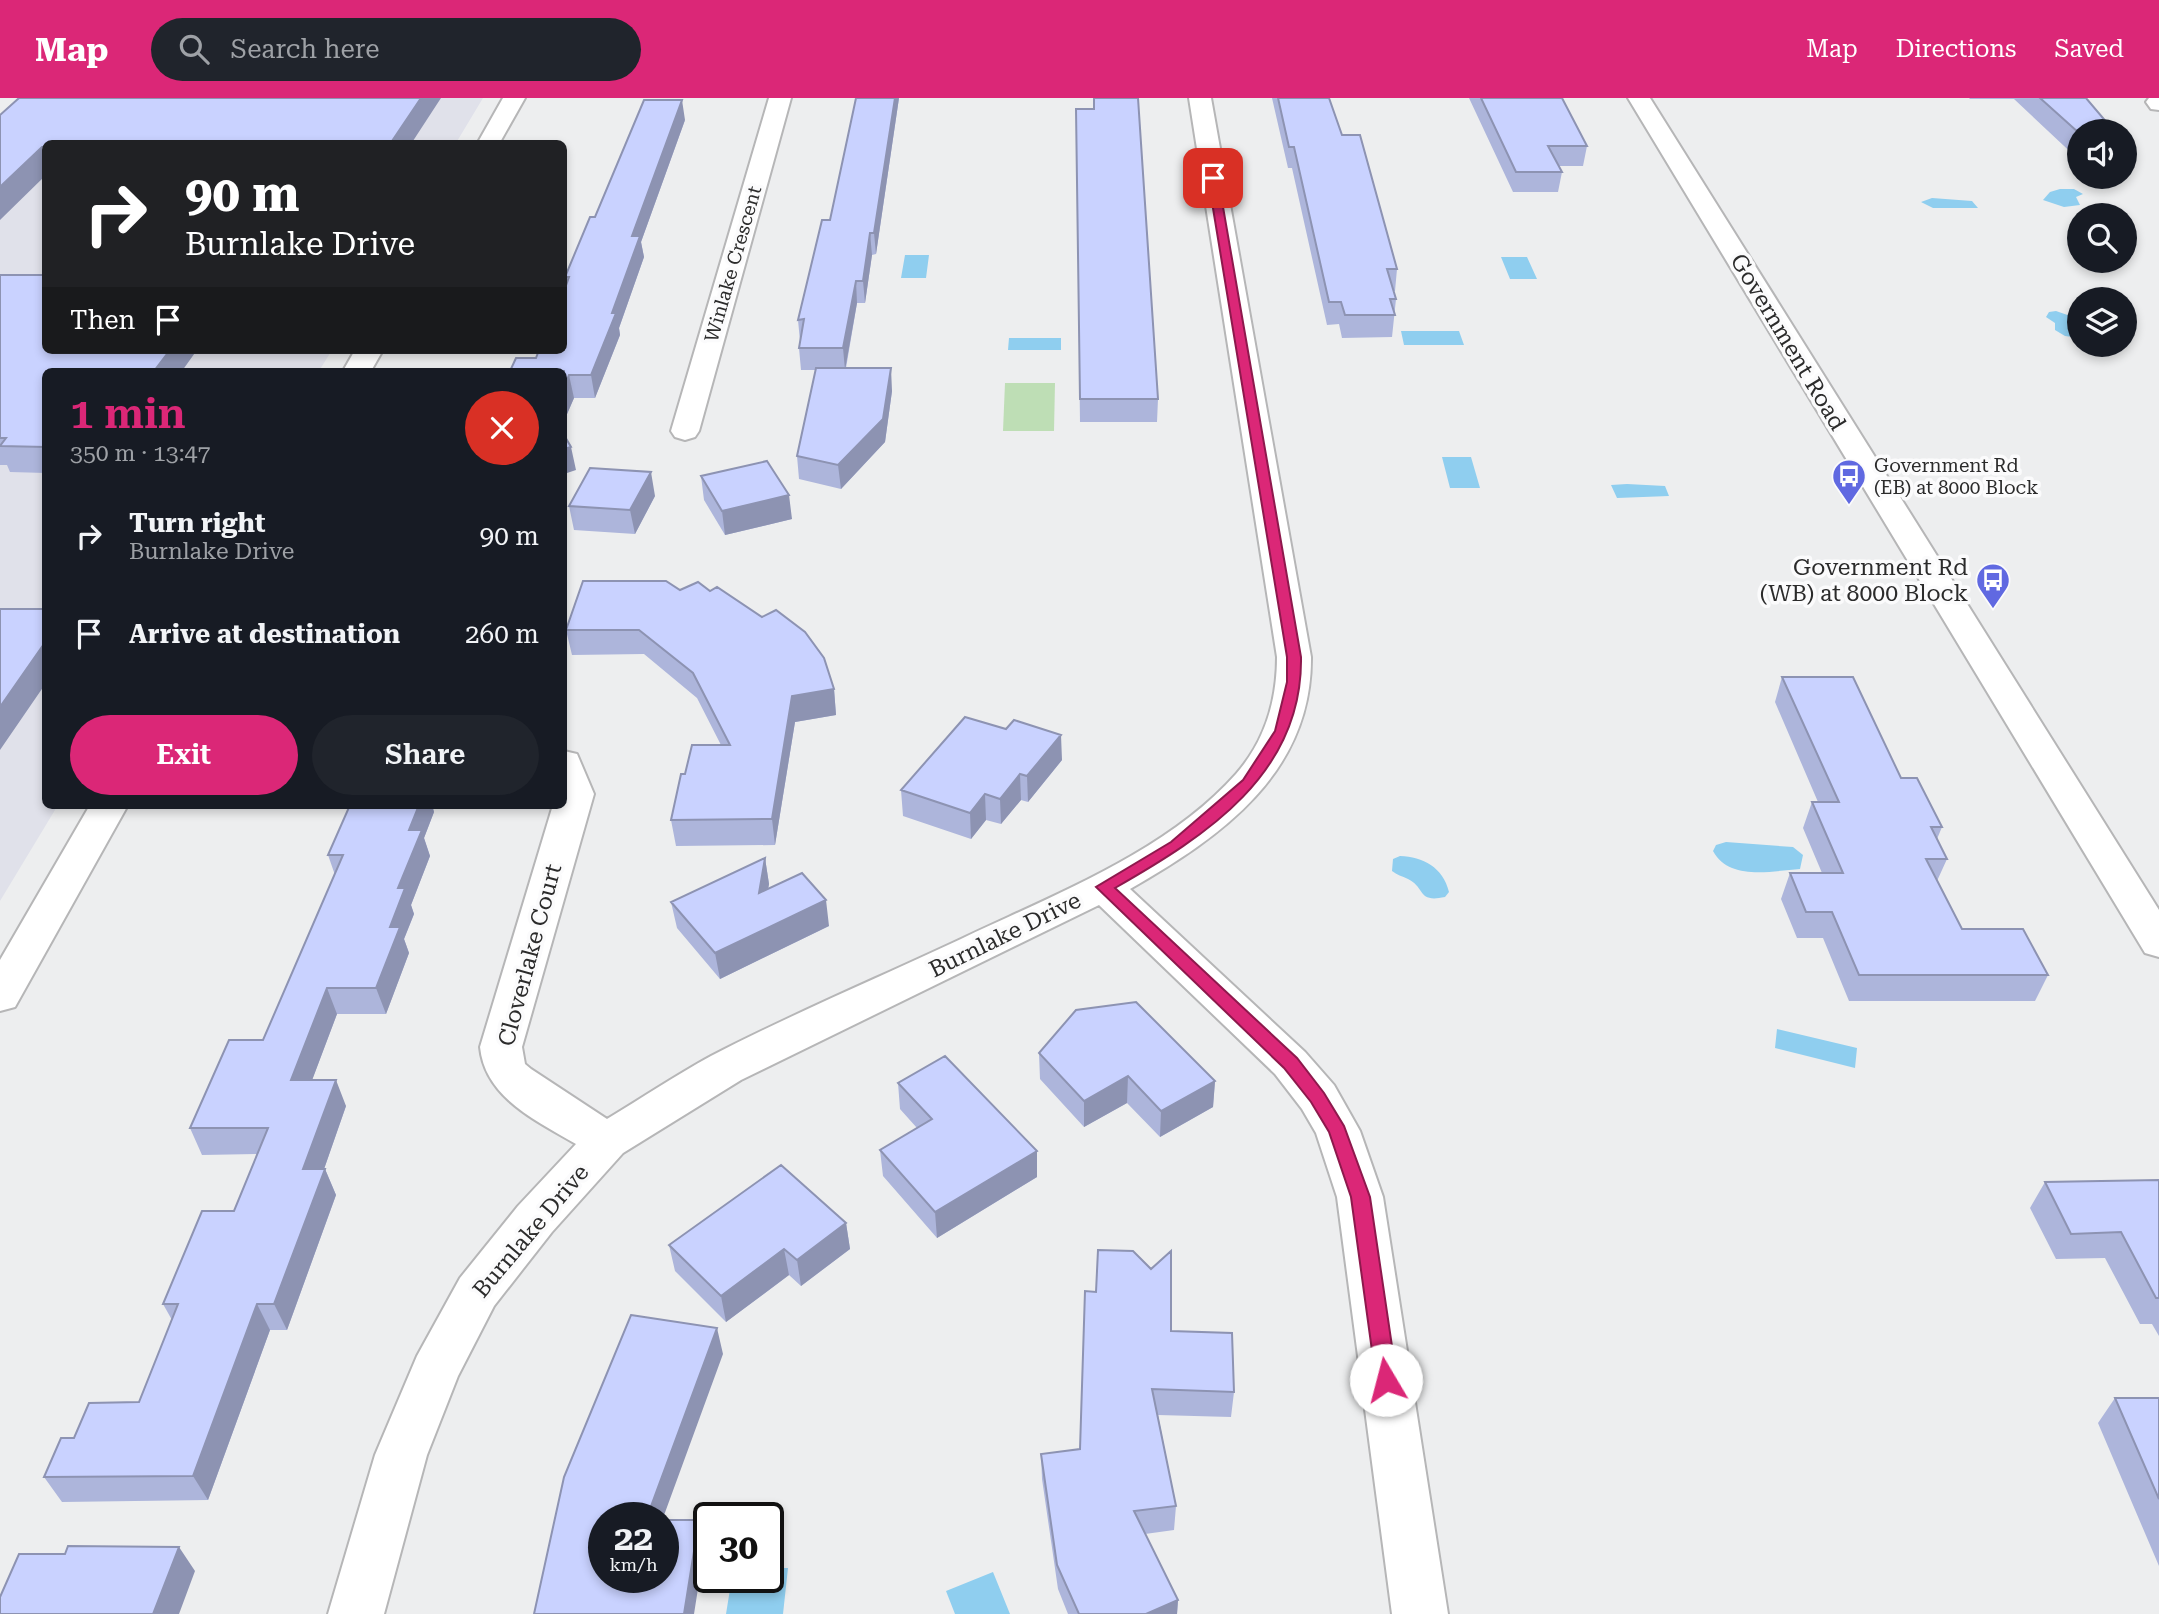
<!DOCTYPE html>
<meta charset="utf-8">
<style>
:root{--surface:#171b24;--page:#20242c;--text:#f1f3f6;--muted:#9ea1a6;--accent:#db2777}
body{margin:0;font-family:"Roboto Serif",serif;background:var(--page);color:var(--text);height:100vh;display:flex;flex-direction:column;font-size:26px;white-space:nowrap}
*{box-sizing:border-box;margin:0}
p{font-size:23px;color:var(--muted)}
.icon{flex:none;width:38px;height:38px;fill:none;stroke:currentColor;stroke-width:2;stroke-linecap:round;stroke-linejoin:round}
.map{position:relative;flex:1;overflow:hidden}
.drawer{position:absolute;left:42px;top:270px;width:525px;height:441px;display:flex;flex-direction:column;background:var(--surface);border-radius:10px;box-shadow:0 4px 10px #0003}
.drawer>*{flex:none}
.top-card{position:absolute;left:42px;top:42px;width:525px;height:214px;border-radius:10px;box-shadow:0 4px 10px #0003;background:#202124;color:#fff;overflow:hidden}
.buttons{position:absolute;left:2067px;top:21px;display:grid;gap:14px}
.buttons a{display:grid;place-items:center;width:70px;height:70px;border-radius:50%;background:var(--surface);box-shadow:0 4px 10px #0003;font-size:35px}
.speed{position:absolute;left:588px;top:1404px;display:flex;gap:14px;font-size:35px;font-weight:700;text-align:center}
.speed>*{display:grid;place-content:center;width:91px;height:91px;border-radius:50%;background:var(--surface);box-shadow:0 4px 10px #0003;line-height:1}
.speed small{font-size:18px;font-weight:400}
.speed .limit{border:4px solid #111;border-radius:10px;background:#fff;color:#111}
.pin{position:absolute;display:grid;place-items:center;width:60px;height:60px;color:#fff;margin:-30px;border-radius:14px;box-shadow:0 4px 10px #0006}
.me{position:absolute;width:77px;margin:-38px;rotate:352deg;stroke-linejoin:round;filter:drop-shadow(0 0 5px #0008)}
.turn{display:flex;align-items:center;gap:24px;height:147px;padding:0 28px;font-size:32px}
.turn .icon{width:91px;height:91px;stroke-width:2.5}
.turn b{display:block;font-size:49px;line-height:60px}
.then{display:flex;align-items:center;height:66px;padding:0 28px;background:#0003;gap:14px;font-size:26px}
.round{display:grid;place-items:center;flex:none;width:74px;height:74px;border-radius:37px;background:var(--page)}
.overview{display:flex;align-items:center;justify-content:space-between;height:119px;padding:0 28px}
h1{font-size:42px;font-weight:600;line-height:52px;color:var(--accent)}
.primary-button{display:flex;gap:14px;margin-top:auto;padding:14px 28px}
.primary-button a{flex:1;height:80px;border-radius:42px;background:var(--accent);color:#fff;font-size:28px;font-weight:600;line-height:80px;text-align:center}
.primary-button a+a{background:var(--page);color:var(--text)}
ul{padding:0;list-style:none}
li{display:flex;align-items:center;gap:21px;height:98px;padding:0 28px}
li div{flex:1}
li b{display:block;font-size:26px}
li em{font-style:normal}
header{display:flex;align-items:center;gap:42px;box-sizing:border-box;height:98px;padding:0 35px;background:var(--accent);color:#fff}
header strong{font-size:33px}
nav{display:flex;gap:38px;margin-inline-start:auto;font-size:24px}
.search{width:490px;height:63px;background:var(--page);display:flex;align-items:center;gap:18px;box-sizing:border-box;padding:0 24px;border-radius:38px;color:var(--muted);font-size:26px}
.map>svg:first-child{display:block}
.built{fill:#e0e1ea}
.green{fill:#bedeb5}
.water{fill:#8fceef}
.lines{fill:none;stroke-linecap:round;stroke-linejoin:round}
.minor-casing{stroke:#b6b6b7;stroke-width:4}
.minor{fill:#fff;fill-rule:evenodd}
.wall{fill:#adb5db}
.shaded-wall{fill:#8d93b2}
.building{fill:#c9d2ff;stroke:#8d93b2;stroke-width:2}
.route{fill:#db2777;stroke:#8e194d;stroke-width:2}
.labels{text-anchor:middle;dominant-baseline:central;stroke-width:7;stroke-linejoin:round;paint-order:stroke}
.far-street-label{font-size:19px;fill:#2b2b2b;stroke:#fbfbfc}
.far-poi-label{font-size:19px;fill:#2b2b2b;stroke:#fbfbfc;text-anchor:start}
.street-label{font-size:23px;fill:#2b2b2b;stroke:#fbfbfc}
.poi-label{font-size:23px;fill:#2b2b2b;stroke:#fbfbfc;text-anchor:end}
</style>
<header>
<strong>Map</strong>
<div class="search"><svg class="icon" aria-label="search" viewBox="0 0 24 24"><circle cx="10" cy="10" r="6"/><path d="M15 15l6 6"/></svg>Search here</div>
<nav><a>Map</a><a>Directions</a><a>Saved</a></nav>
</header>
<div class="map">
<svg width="2159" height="1516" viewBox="0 0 2159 1516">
<rect width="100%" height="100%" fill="#edeeef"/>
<path class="built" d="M43,0h440l-27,45 -410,1v206h286l-13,21h-273v434h12l-58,96v-763z"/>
<path class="green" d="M1005,285h50l-1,48h-51z"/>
<path class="water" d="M2060,91h14l9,5 -7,3 4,8 -16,2 -21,-7 7,-8z
M1932,100l40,3 6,7h-45l-12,-6z
M905,157h24l-3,23h-25z
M1501,159h26l10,22h-27z
M2056,213l23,8v19l-14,-2 -10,-6v-7l-9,-6 3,-5z
M1401,233h58l5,14h-60z
M1009,240h52v12h-53z
M1442,359h29l9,31h-30z
M1627,386l38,2 4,10 -52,2 -6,-13z
M1726,744l67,5 10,8 -3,14c-29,2 -71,12 -87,-18l3,-6z
M1400,758c23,1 43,11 49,36l-4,5c-28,6 -19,-9 -37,-18 -6,-3 -11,-4 -16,-8l1,-12z
M1777,931l80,19 -2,20 -80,-20z
M768,1470h20l-5,46h-57l6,-37h36z
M993,1474l17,42h-55l-9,-23z"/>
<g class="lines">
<g class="minor-casing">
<path id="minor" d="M503,0h22l-26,46h-22z
M769,0h22l-92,333 -4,6 -10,3 -10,-3 -4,-6z
M1189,0h22l100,559c1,116 -90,180 -181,232l175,163 29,33 26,46 23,66 65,417h-56l-55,-417 -21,-64 -14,-24 -27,-35 -176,-169 -358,175 -118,73 -71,79 -58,74 -36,70 -31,79 -43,159h-56l47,-159 42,-99 43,-78 58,-72 58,-62c-39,-23 -91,-46 -96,-97l73,-242h11v-54l13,3 17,40 -72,253 3,17 6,5 76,50c35,-21 69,-44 104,-63 81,-42 167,-78 250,-117 92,-44 206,-87 275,-165 29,-33 41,-74 41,-117z
M1628,0h22l509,812v47l-14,-4z
M2149,0h10v12l-8,-1 -5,-7z
M355,252h28l-12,21h-28z
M90,707h38l-113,202 -15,4v-51z"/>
</g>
<use href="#minor" class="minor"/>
</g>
<path class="wall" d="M899,0l-23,156 -4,1 -7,48h-8l-11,65 46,23 -7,51 -44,47 -42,-10 -2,-23 19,-86h-15l-2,-22 1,-7 -2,-21 32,-100z
M1272,0h57l13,37 55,134 -2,22h-2l3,8 -4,38 -50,1 -3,-14 -12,1 -35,-157h-4z
M1469,0h93l25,48 -4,20h-24l3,6 -4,20h-45z
M1969,0h117l-7,33v29l-65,-61h-44z
M1076,11l82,290 -1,23h-77z
M685,22l-44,122 3,15 -25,71 1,7 -25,63h-21l-10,23v-50l-28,-13 30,-73 -1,-8 30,-60z
M2097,79h10l-5,5z
M0,177l46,96v102l-36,-1 -3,-7h-7z
M701,378l91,43 -67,16 -21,-35z
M655,398l-20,38 -61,-4 -5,-24z
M583,483l251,108 2,26 -41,7 -20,123 -99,1 -5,-26 50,-75 -24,-47 -53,-44 -72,1 -6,-25z
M1782,579l119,101 41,49 -5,12 10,20 -10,22 25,48 86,46 -13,26h-186l-26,-63h-26l-16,-39 9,-26h32l-19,-45 9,-26h6l-43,-100z
M1062,662l-34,42 -7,-2 -20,24 -15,-4 -15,19 -68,-23 -2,-26z
M350,707h82l2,7 -10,26 6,18 -19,49 3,9 -10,25 5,14 -23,61h-49l-25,66 34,26 -22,63h1l11,26 -49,135h-17l-62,170 -146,2 -18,-25 30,-39 65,-36 33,-82 -9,-16 71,-93 23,-57 -55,1 -12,-27 73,-88 72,-165 -7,-20z
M765,760l4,26 -1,5 61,37 -109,53 -43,-51 -6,-26z
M1039,955l176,28 -2,26 -53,30 -33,-34 -43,24 -44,-48z
M898,985l139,94 -100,61 -54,-62 -3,-26 37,-22 -17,-19z
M2159,1082v156l-7,-12h-12l-35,-66 -49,1 -26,-51 15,-26z
M846,1125l4,26 -49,37 -12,-11 -63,47 -51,-51 -6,-26z
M1096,1194l75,39 63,61 -3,25 -73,-2 18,91 -2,24 -29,4 33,66 -1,14h-109l-10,-25 -16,-110 -1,-25 39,-5z
M2115,1300h44v168l-61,-143z"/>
<path class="shaded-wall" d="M421,0h20l-30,46h-21z
M895,0h4l-23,156 -2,-21z
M682,2l3,20 -44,122 3,15 -25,71 1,7 -25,63 -4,-23 21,-62 20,-77z
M42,49l4,8v20l-46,45v-33z
M870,135l2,22 -7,48 -2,-22z
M856,183l1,22 -12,67 -2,-22z
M170,252h27l-15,21h-28z
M891,270l1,23 -7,51 -44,47 -3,-24z
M569,277l5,23 -10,23v-33z
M571,349l5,23 -12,4v-25z
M651,374l4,24 -20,38 -5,-24z
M789,397l3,24 -67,16 -3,-24z
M46,543v42l-46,67v-43z
M834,591l2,26 -41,7 -20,123 -3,-26 20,-123z
M1061,637l1,25 -34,42 -1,-26z
M1020,676l1,26 -20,24 -1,-25z
M985,696l1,26 -15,19 -1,-26z
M419,707h13l2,7 -10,26 6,18 -19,49 3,9 -10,25 5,14 -23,61 -10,-26 22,-100 11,-58z
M765,760l4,26 -6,35 -4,-26z
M826,802l3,26 -109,53 -5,-26z
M327,890l10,26 -35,93 -11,-27z
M1128,978l-1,27 -43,24v-26z
M336,982l10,26 -31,89 -12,-26z
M1215,983l-2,26 -53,30 1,-26z
M1037,1053v26l-100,61 -2,-26z
M325,1071l11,26 -49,135 -13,-26z
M846,1125l4,26 -49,37 -4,-26z
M784,1151l5,26 -63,47 -5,-26z
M257,1206l13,26 -62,170 -15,-24z
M717,1230l6,26 -60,164 -16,-1z
M699,1422l6,24 -11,70h-10z
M179,1449l16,24 -16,43h-26z
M1178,1502l-1,14h-31z"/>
<path class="building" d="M19,0h402l-31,46h-344v3h-4l-42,40v-72z
M856,0h39l-21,135h-4l-7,48h-7l-13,67h-44l5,-29 -6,1 24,-100h8z
M1094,0h44l20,301h-78l-4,-290h18z
M1278,0h51l13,37h18l37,134h-10l9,30h-6l5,16h-50l-4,-13h-12l-35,-155h-5z
M1481,0h81l25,48h-39l14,26h-46z
M2040,0h46l28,33h-35v2z
M644,2h38l-50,136h8l-28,77h4l-25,62h-22l-5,13v-17h-54l6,-13h20l3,-8h25v-59l5,-14h-4l25,-60h5z
M0,177h46v75h124l-16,21h-108v76l-46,-1 6,-8h-6z
M816,270h75l-8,51 -45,46 -41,-9z
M564,337l7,12 -7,2z
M767,363l22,34 -67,16 -21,-35z
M590,370l61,4 -21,38 -61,-4z
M583,483h83l14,9 18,-8 12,9 7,-4 45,30 14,-7 29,22 19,26 10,31 -42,7 -20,123 -101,1 10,-46h4l7,-29h38l-37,-72 -54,-43h-73z
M0,511h46v32l-46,66z
M1782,579h71l48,101h16l25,49h-11l16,32h-21l36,70h61l25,46h-189l-27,-63h-26l-16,-39h53l-31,-71h27z
M965,619l41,12 8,-9 47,15 -34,41 -7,-2 -20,25 -15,-5 -15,19 -69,-23z
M350,707h69l-10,25h13l-24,58h7l-15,39h10l-24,61h-49l-36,92h45l-33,89h22l-51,135h-17l-64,172 -149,1 17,-39h13l15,-35 50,-1 39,-98h-15l39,-93h32l34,-83h-78l39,-88h34l80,-185h-15z
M765,760l-6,35 43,-20 24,27 -111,53 -44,-51z
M1136,904l79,79 -54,30 -33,-35 -44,25 -45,-48 37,-43z
M945,958l92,95 -102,61 -55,-62 52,-31 -34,-36z
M781,1067l65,58 -49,37 -13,-11 -63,47 -52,-51z
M2159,1082v118h-3l-35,-66 -50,2 -26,-52z
M1098,1152l35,1 18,18 20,-18v80l61,2 2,59 -82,-3 24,117 -42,5 44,89 -32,14h-67l-22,-49 -16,-111 39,-5 5,-158 11,1z
M631,1217l86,13 -70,189h-43v60h59v-57h36l-15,94h-150l30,-137z
M2115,1300h44v101z
M68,1448l111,1 -26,67h-153v-17l19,-43h46z"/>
<path class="route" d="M1213,77l5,3 83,479c2,117 -95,179 -186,231l182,170 27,35 20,33 26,71 27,183 -3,6 -8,3 -7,-3 -3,-6 -25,-183 -22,-65 -18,-30 -27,-34 -188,-181 75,-45 72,-62 32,-49 12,-49v-25l-79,-479z"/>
<defs>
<g id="bus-pin" transform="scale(1.75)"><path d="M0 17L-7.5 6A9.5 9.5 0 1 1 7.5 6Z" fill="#6069e1" stroke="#fbfbfc"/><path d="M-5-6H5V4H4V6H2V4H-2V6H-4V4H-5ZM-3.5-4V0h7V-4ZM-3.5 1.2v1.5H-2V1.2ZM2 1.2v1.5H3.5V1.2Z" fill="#fff"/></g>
</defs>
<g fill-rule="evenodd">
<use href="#bus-pin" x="1849" y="378"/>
<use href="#bus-pin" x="1993" y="482"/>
</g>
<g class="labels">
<g class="far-street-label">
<text transform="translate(733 166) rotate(-74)">Winlake Crescent</text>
</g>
<g class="far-poi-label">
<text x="1874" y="367">Government Rd<tspan x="1874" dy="22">(EB) at 8000 Block</tspan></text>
</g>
<g class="street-label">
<text transform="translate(1788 244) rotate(59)">Government Road</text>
<text transform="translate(1005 837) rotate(-26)">Burnlake Drive</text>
<text transform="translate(530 857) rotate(-75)">Cloverlake Court</text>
<text transform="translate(531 1133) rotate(-50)">Burnlake Drive</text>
</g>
<g class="poi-label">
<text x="1968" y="469">Government Rd<tspan x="1968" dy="26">(WB) at 8000 Block</tspan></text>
</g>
</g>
</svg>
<div class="buttons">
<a><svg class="icon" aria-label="sound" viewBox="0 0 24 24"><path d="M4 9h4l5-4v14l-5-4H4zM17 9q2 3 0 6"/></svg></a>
<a><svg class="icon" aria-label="search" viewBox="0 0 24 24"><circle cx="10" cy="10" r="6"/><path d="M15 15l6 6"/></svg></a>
<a><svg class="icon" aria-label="layers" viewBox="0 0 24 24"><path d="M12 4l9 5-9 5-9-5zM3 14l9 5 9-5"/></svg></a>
</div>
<div class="speed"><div>22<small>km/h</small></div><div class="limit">30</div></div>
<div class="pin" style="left:1213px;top:80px;background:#d93025"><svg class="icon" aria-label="arrive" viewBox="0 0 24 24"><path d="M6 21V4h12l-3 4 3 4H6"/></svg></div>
<svg class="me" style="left:1386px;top:1282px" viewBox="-20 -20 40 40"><circle r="19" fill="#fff"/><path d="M0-13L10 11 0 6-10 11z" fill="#db2777"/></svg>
<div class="top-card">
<div class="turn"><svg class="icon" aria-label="right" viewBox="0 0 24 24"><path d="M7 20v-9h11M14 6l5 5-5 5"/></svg><div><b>90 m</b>Burnlake Drive</div></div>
<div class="then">Then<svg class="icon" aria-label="arrive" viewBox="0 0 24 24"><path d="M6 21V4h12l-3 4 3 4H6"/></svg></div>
</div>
<section class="drawer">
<div class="overview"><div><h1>1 min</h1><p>350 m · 13:47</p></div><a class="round" style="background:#d93025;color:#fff"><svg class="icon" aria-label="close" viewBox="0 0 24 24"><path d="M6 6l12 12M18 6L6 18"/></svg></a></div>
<ul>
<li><svg class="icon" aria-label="right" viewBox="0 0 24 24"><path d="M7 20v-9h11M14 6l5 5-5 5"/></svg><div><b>Turn right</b><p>Burnlake Drive</p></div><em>90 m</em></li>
<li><svg class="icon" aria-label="arrive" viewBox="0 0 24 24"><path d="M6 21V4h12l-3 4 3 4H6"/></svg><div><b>Arrive at destination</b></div><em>260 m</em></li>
</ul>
<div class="primary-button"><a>Exit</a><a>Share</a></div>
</section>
</div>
